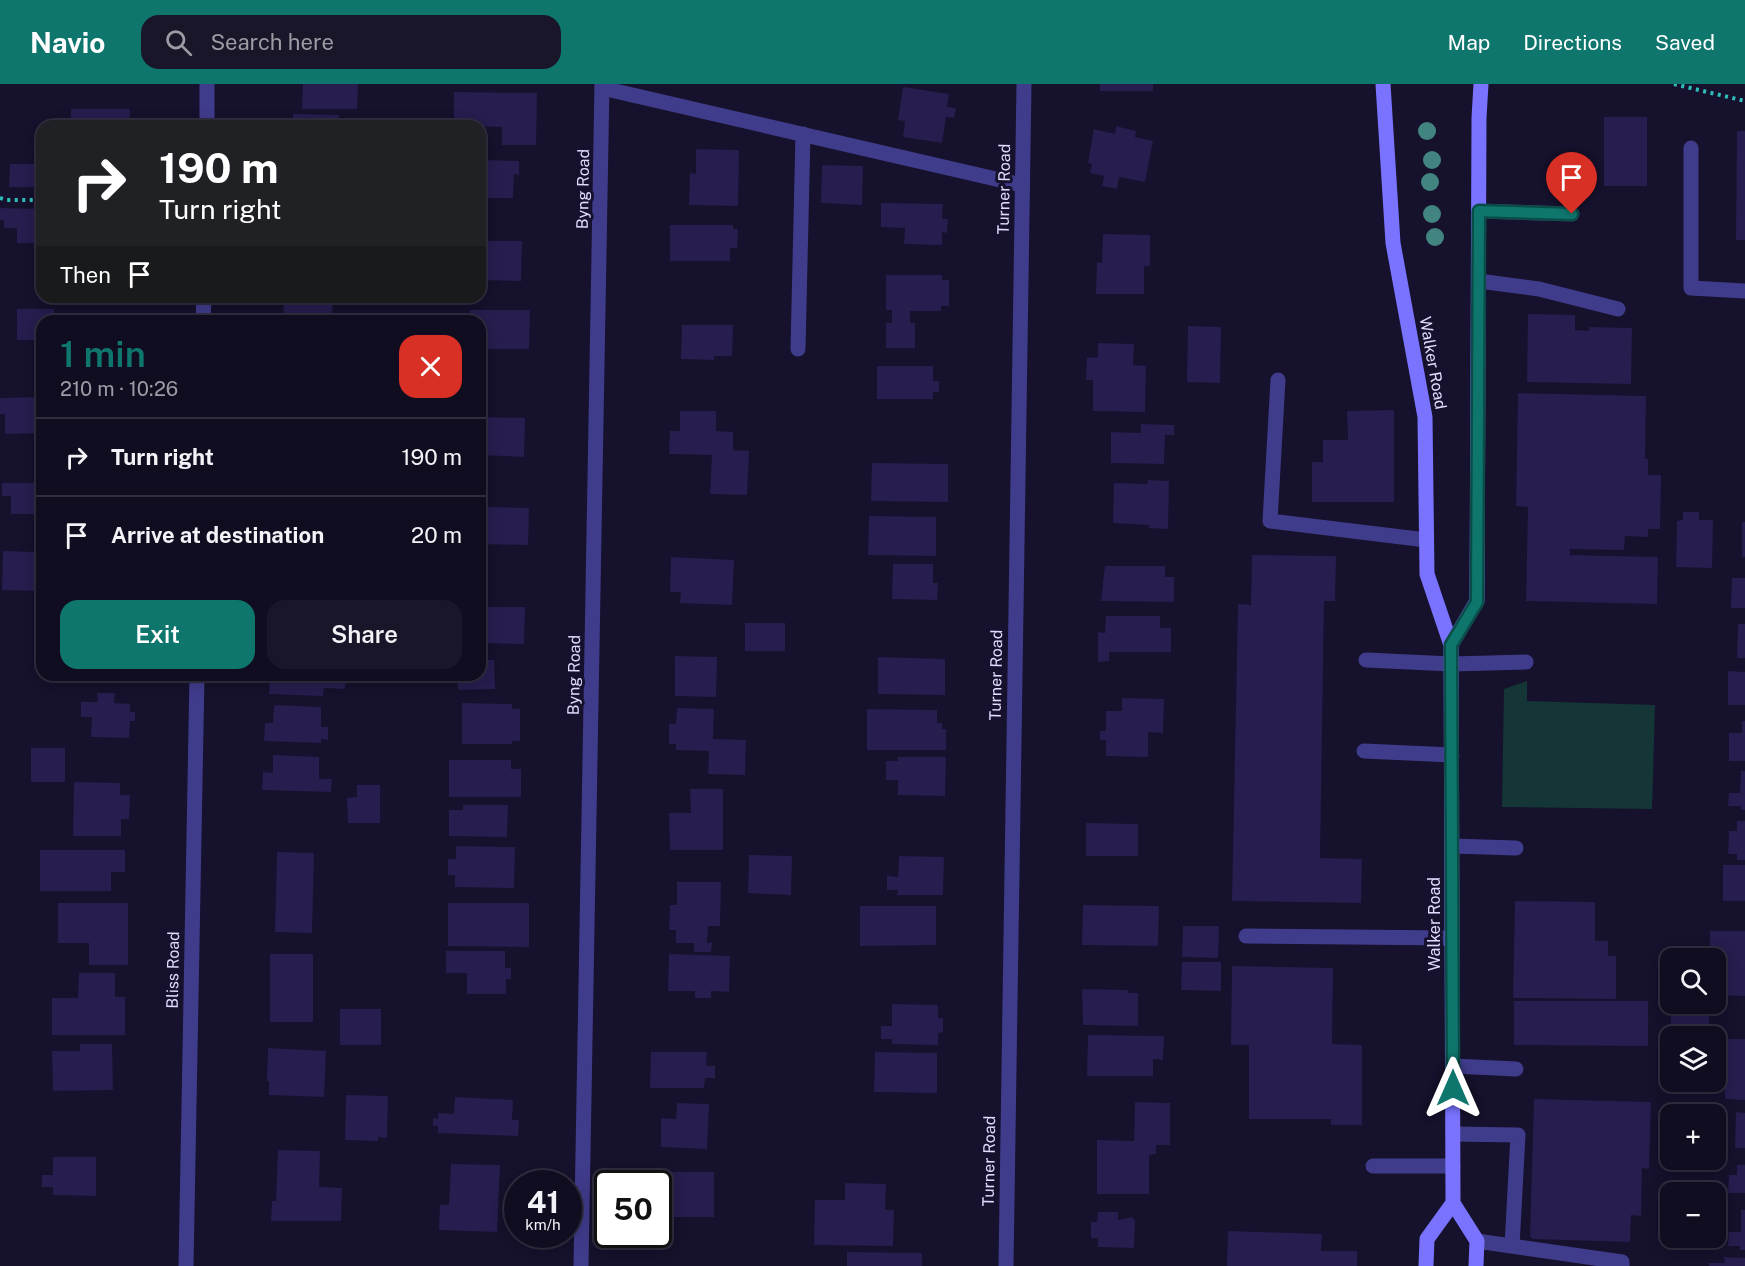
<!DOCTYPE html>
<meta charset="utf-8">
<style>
:root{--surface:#100d21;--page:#19162a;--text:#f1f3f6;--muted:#9c9ca5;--line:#302d3f;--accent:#0f766e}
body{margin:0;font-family:"Public Sans",sans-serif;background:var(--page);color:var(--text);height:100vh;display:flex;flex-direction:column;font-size:22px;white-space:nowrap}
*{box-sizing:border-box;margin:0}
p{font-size:20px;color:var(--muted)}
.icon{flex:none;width:33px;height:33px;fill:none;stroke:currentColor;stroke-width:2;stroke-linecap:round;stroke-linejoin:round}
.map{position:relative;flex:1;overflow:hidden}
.drawer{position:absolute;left:36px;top:231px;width:450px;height:366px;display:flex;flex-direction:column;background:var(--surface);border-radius:18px;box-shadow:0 3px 15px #0003,0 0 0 2px var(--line)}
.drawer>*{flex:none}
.top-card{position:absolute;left:36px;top:36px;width:450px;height:183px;border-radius:18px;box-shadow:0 3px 15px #0003,0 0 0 2px var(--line);background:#202124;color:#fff;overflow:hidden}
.fabs{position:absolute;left:1660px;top:864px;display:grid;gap:12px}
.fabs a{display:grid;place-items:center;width:66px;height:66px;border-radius:12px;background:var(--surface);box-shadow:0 3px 15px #0003,0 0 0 2px var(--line);font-size:30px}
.speed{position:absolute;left:504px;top:1086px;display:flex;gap:12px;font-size:30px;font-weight:700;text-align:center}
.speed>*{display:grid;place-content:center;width:78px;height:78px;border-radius:50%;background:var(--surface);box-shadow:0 3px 15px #0003,0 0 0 2px var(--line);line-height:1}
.speed small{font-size:15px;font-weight:400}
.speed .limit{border:3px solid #111;border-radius:9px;background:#fff;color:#111}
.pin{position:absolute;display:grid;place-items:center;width:51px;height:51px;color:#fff;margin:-62px -26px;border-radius:50% 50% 50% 0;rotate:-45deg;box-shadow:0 0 6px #0007}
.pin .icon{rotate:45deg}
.me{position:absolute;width:66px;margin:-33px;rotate:0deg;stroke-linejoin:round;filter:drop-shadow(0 0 4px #0008)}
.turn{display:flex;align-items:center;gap:21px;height:126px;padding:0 24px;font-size:27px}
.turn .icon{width:78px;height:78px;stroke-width:2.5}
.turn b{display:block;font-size:42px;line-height:51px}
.then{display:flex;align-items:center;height:57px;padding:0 24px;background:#0003;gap:12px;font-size:22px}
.round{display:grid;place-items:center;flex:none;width:63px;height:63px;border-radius:18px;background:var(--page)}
.overview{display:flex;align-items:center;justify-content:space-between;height:102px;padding:0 24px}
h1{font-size:36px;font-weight:600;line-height:45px;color:var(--accent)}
.action{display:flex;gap:12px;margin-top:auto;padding:12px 24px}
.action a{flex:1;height:69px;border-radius:18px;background:var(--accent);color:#fff;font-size:24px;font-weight:600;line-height:69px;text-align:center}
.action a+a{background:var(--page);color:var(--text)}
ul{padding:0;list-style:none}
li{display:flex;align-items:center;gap:18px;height:78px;padding:0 24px;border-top:2px solid var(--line)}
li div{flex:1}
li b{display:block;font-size:22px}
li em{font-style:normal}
header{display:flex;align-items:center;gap:36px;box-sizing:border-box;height:84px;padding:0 30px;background:var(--accent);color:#fff}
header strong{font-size:28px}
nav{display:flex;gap:33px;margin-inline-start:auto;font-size:21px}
.search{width:420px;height:54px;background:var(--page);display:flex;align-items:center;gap:15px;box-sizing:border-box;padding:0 21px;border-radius:18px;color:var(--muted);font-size:22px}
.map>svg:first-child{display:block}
.green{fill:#143636}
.building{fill:#271d4e}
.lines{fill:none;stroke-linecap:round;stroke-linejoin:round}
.path{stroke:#2fc0ba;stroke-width:4;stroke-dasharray:3 4.5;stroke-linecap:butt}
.service{stroke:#403c8c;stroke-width:15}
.minor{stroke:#403c8c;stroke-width:15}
.secondary{stroke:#7973ff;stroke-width:15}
.tree{fill:#418480}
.route-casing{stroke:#0a4d48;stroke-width:15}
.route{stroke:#0f766e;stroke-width:10}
.labels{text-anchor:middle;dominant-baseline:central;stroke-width:6;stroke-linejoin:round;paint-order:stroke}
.street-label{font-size:16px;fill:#e1dcff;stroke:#16112c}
</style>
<header>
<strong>Navio</strong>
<div class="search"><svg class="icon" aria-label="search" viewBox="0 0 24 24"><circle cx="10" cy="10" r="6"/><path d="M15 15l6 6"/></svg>Search here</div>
<nav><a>Map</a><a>Directions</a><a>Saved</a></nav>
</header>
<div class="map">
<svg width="1745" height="1182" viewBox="0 0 1745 1182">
<rect width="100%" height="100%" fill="#16112c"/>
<path class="green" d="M1527,597v20l128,4 -3,104 -150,-2 2,-118z"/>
<path class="building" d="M303,0h55l-1,25h-55z
M1100,0h53v7h-53z
M903,3l46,7 -2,13 9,1 -2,10 -8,-1 -4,26 -39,-6 2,-16 -7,-1z
M454,8l83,1 -1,52h-34v-18l-48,-1z
M71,25h59l-1,17h-58z
M293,30l46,1v11h-46z
M1604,33h43v69h-43z
M1116,42l20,5 -1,6 18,4 -8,41 -26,-5 -2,12 -15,-3 2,-10 -14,-3 2,-9 -4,-1 6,-34 21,5z
M1737,47h8v109h-9z
M696,65l43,1 -1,56 -49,-1 1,-32 6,1z
M480,76l39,1v14l-5,-1 -1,24h-33z
M10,80h32v23h-33z
M822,81l41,1 -1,39 -41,-2z
M881,119l62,1 -1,15h6l-1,14 -5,-1v13l-38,-1 1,-16 -24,-1z
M0,124l42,1v34h-25v-15h-13v-8h-4z
M670,141h63v4h5l-1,19h-7v13h-60z
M1103,150l47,1v31h-6v28h-48l1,-32 5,1z
M484,157h38l-1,40 -41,-1v-18h4z
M886,191h56v5h7v26h-8v5h-31v12h5v25h-29v-25h6v-13h-6z
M292,213h41l-1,24h-49l1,-18 8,1z
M17,225h37v12h-12v19h-25z
M470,226h60l-1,39h-49v-28h-27v-4l17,1z
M1528,230l47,1v15l14,1v-4l43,1 -1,56 -104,-2z
M682,241h51l-1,31h-18v4l-33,-1z
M1188,242l33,1 -1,56 -33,-1z
M1098,259l36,1 -1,21 13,1 -1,46 -52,-1v-31h-7l1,-22 11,-1z
M877,282h56v15h6v11h-6v7h-56z
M1518,309l128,3 -1,63h3v16h13l-1,54h-12v8l-23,-1 -1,14 -54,-1v6l88,2 -1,47 -131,-3 2,-94 -12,-1z
M42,313v36l-37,1v-20h-5v-16z
M1394,326v92h-82v-40h11v-22h25l-1,-29z
M680,327h36v20l17,1v18l16,1 -2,44 -37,-1 2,-39 -43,-1 1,-23h10z
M480,333l45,1 -1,39 -44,-2z
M1141,340l33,1v10h-9l-1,29 -53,-1v-31l30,1z
M872,379l76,1v38l-77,-1z
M1148,396l21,1 -1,48 -19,-1v-3l-36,-2 1,-40 33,1z
M2,399h40v31h-31v-18h-9z
M480,423l49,1 -1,37 -48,-1z
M1683,428h16v8h14l-1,48 -36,-1 1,-46 6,-1z
M869,432l67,1v39l-68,-1z
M1742,438h3v35h-3z
M3,467l34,1v5h5v18h-6v16l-34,-1z
M1252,471l84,1 -1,45h-11l-4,257 42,1 -1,44 -129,-2 6,-297 13,1z
M671,473l63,3 -2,45 -52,-2 1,-11h-11z
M893,480h40v19h5l-1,17 -45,-1z
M1105,482h60v11h9v25l-73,-1z
M1732,494h13v30h-14z
M480,523h45l-1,37 -44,-1z
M1106,532h54v12h11v24h-62v9l-11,1v-30l7,1z
M745,539h40v28h-40z
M1738,540h7v34h-8z
M675,572l42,1 -1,40 -41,-1z
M878,573l67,2v36l-67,-1z
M480,576h14l1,29 -37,1v-15h22z
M1728,587l17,1v33h-17z
M270,591h76l-1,14 -21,-1 -1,8 -54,-2z
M97,609h18l-1,10 16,1v8h5v9h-5l-1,17 -38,-1 1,-20h-11v-15h17z
M1122,614l42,1 -1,34 -15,-1v25l-42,-1v-16h-6v-9h6v-20h16z
M462,619l50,1v5h8v32h-8v3h-50z
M274,621l47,2v20h7v13l-7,-1v4l-57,-2 1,-18h8z
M677,624l37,1 -1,30 33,1 -1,35 -37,-1 1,-23 -33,-1v-6h-7v-20h7z
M867,625l70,1v13h5v6h4v21h-79z
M1742,637h3v40h-16v-28h13z
M31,664h34v34h-34z
M273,671l46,2v22h13l-1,13 -69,-2 1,-18 10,1z
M898,673h48l-1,39 -47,-1v-15h-12v-19h12z
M449,676h62v9h10v28h-72z
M1741,687h4v39h-4v-4h-13l1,-13h11z
M74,698l46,1v12h10l-1,24h-8v17h-48z
M357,701h23v38h-32l-1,-25 10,-1z
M690,705h33v61h-53l-1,-37h22z
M463,721h45l-1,32 -58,-1v-26h14z
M1737,737h8v39h-8v-6h-9l1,-23h8z
M1086,739l52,1v32h-52z
M456,762l59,1 -1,41 -59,-1v-12h-7v-16h8z
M40,766h85v22h-14v19h-71z
M277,768l37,1 -2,80 -37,-1z
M749,771l43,1 -1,39 -43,-2z
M899,772l45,1 -1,38h-46l1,-5h-11v-14l11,1z
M1723,781h22v36h-22z
M677,798h44l-1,44h-12l-1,17 5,-1 -1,10h-17v-9h-18v-13h-7l1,-25h7z
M1515,817l80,1v39h13v15h8v43l-103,-1z
M58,819h70v62h-39v-22h-31z
M448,819h81v44l-81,-1z
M1083,821l76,1 -1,40 -76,-1z
M860,822h76v39l-76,1z
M1183,842h36l-1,32 -36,-1z
M1710,847h35v65l-29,-1v-37h-6z
M446,867h59v17h6v11h-5v15h-39v-21h-21z
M270,870h43v68h-43z
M669,870l61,2 -1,36 -18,-1v7h-16v-7h-27z
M1182,878h39v29l-40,-1z
M1232,882l101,2 -1,76 30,1v80h-31v-6h-82v-74h-18z
M79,889h36v24h10v38h-73v-37h26z
M1082,905l46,1 1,3h9v33l-55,-1z
M1514,917h134v45l-134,-1z
M892,920l46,1v13h5v14l-5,1v12l-46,-1v-5h-11v-13h11z
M340,925h41v36h-41z
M1671,930l38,1v21h-38z
M1088,951l76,1 -1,24 -10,-1v17h-66z
M1725,955h20v61l-20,-1z
M80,960h32l1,46 -60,1 -1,-40h28z
M268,964l58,3 -2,46 -55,-2v-14h-2z
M651,968h56l-1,14h9v12h-10l-1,10h-54z
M875,968l62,1v40l-63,-1z
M346,1011l42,1 -1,42 -9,-1v4l-33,-1z
M455,1013l58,3 -1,20h7l-1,16 -80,-3v-7h-5v-8l5,1v-6l16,1z
M1534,1015l117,3 -2,67 -7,-1 -1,48 -10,-1 -1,27 -97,-3 -3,-3z
M1135,1018l35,1v42h-14v9l-7,1v39h-52v-54l37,1z
M677,1019l32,1 -2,45 -46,-2v-29l15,1z
M1736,1028l9,1v35h-10z
M278,1066l42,1 -1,36 23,1 -1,33h-70l1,-20h4z
M53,1073h43v39l-43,-1v-8h-11v-12h11z
M451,1080l49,1 -3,67 -58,-2 1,-25h9z
M1737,1081h8v28h-17l1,-18h8z
M666,1088h48v45h-41v-17h-7z
M845,1099l41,1 -1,26h9l-1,36 -79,-1 1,-45h30z
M1741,1126h4v40h-5v-4h-12l1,-14h12z
M1098,1128h20v8l14,-3 3,3 -1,28 -36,-1v-9h-7v-16h6z
M1228,1147l94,3 -1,17h36v15h-130z
M847,1168l75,1v13h-75z
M1724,1173l21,1v8h-36v-3h16z"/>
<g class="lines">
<path class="path" d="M1674,0l71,17
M0,114l7,2h35"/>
<path class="service" d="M602,4l420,97
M1691,64v140l54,3
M1479,127l93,3
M1479,197l60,8 79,20
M798,265l5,-215
M1278,296l-8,141 156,19
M1366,576l86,4 74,-2
M1364,667l88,4
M1452,762l64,2
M1246,852l206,2
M1453,982l63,3
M1453,1050l65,1 -6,111
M1373,1082h80
M1477,1157l145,21v4"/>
<path class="minor" d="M207,42v-42
M203,237l1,-24
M186,1182l11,-591
M581,1182l21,-1182
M1006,1182l18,-1182"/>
<path class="secondary" d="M1383,0l10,159 32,174 2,157 24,71 2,558 24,38 -1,25
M1451,561l26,-44 2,-483 2,-34
M1426,1182l1,-27 26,-36"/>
</g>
<g class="tree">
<circle cx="1427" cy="47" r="9"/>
<circle cx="1432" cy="76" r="9"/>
<circle cx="1430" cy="98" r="9"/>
<circle cx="1432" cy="130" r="9"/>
<circle cx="1435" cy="153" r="9"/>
</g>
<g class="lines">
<g class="route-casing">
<path id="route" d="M1453,1004l-2,-443 26,-43 2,-391 93,3"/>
</g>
<use href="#route" class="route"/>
</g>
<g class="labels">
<g class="street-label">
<text transform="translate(583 105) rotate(-89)">Byng Road</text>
<text transform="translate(1004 105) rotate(-89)">Turner Road</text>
<text transform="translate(1433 279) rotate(80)">Walker Road</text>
<text transform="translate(574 591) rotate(-89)">Byng Road</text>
<text transform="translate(996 591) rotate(-89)">Turner Road</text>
<text transform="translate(1434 840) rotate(-90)">Walker Road</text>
<text transform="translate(173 886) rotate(-89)">Bliss Road</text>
<text transform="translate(989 1077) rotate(-89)">Turner Road</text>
</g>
</g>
</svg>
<div class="fabs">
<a><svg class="icon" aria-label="search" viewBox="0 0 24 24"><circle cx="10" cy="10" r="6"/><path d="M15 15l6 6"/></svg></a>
<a><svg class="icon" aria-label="layers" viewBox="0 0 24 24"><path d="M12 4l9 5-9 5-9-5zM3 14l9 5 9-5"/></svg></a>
<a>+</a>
<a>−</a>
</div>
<div class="speed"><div>41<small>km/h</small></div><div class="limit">50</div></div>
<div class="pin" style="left:1572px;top:130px;background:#d93025"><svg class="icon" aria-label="arrive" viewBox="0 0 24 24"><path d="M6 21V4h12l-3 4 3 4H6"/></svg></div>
<svg class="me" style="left:1453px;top:1004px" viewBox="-20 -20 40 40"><path d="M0-17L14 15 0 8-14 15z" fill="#0f766e" stroke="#fff" stroke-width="4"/></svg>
<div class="top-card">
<div class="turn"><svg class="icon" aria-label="right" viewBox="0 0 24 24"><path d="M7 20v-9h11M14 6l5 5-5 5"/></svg><div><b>190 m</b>Turn right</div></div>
<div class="then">Then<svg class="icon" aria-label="arrive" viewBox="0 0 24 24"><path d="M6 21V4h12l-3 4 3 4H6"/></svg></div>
</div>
<section class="drawer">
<div class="overview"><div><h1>1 min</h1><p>210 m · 10:26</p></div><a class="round" style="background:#d93025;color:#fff"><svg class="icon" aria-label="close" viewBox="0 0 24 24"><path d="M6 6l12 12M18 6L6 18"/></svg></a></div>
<ul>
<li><svg class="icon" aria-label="right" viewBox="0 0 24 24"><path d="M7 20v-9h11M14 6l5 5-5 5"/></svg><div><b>Turn right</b></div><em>190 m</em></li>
<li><svg class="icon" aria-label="arrive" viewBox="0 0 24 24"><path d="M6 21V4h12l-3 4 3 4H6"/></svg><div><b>Arrive at destination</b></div><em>20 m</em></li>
</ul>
<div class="action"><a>Exit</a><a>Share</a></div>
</section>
</div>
